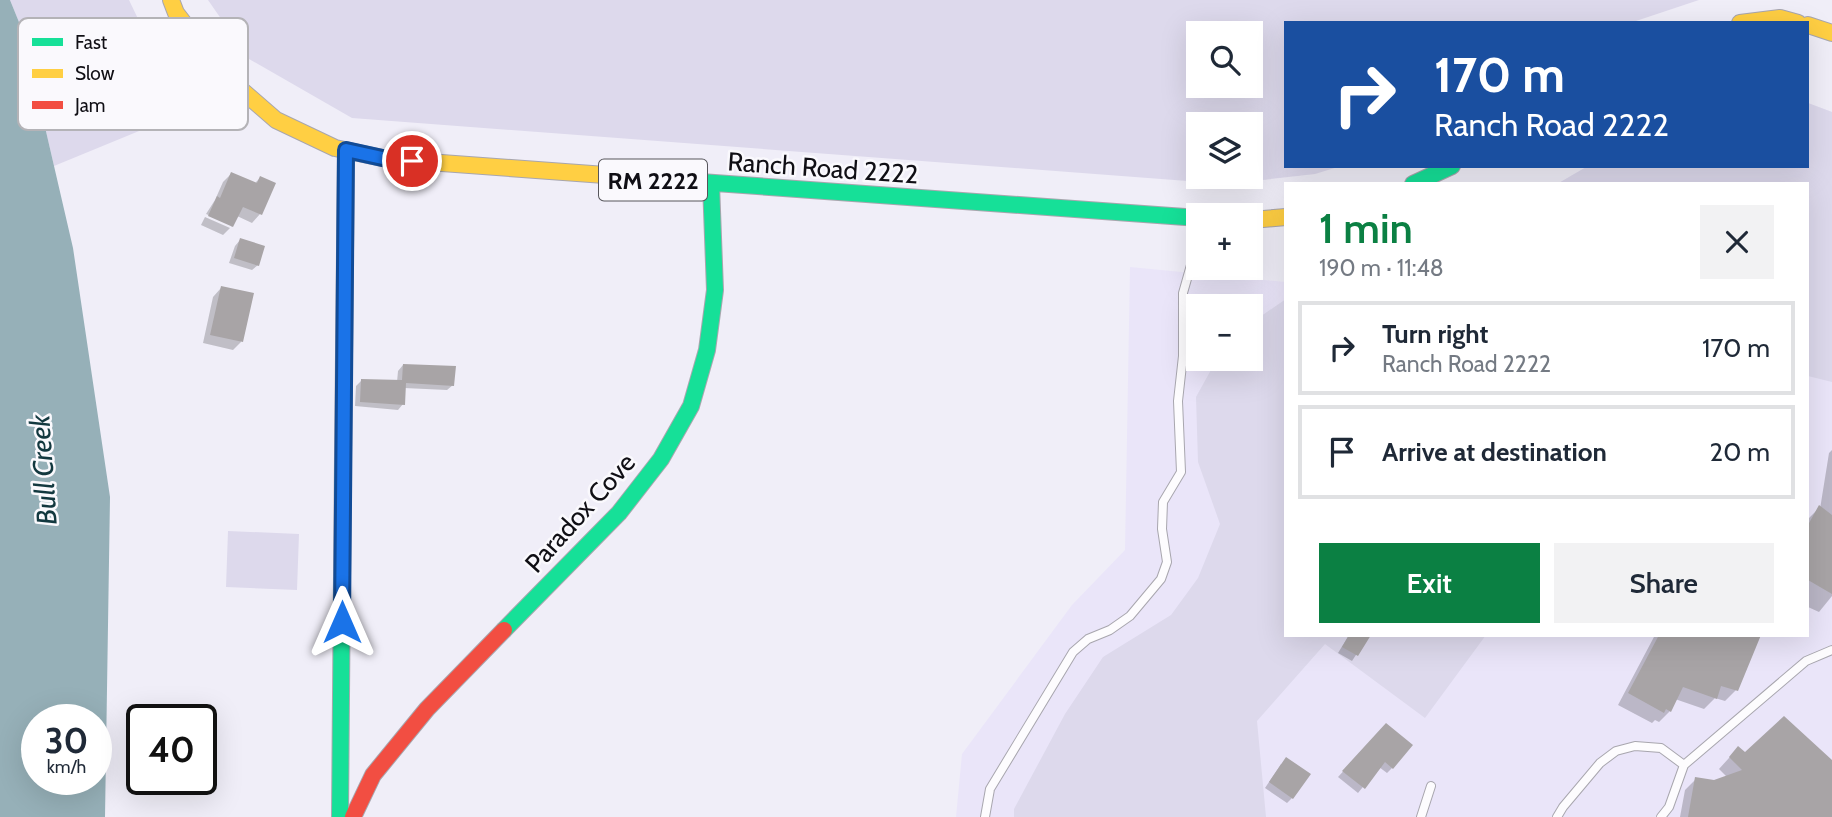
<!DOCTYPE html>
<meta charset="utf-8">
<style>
:root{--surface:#fff;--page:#f2f2f3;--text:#1f2937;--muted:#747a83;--line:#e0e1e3;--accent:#0b8043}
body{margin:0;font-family:Cabin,sans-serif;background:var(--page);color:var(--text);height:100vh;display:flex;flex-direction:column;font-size:26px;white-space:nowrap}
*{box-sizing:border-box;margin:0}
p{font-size:23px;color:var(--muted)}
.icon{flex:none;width:38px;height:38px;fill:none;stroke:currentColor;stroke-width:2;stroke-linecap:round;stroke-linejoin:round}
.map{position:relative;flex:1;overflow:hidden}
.details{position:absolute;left:1284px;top:182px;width:525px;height:455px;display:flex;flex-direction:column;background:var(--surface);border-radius:0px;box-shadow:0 7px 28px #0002}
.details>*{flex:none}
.banner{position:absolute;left:1284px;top:21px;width:525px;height:147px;border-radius:0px;box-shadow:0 7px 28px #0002;background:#1a4fa0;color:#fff;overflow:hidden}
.fabs{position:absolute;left:1186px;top:21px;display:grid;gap:14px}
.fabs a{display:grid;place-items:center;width:77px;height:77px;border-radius:0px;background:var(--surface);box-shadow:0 7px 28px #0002;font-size:35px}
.speed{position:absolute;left:21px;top:704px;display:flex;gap:14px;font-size:35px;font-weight:700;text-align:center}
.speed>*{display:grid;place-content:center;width:91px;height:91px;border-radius:50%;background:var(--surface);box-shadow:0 7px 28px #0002;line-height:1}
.speed small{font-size:18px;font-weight:400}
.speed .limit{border:4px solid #111;border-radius:10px;background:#fff;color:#111}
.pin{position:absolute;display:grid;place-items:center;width:60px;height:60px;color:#fff;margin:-30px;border:4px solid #fff;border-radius:50%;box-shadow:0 2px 7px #0007}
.me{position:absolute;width:77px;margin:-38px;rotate:0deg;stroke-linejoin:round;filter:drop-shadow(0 0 5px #0008)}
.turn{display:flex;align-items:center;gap:24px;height:147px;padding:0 35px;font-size:32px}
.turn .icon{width:91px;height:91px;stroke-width:2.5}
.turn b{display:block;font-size:49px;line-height:60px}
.round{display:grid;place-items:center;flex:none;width:74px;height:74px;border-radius:0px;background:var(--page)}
.summary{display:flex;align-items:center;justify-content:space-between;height:119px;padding:0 35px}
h1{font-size:42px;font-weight:600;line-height:52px;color:var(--accent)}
.button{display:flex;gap:14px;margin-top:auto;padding:14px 35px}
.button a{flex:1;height:80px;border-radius:0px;background:var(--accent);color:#fff;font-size:28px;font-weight:600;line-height:80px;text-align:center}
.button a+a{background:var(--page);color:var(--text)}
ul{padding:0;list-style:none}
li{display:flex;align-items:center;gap:21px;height:94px;margin:0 14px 10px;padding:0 21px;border:4px solid var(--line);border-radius:0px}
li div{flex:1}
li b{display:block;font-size:26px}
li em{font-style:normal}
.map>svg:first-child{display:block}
.built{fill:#eae5f9;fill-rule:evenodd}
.green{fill:#ddd9ec;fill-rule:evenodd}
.water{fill:#96b0b8;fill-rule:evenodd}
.shadow{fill:#0003}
.building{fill:#a8a4a6}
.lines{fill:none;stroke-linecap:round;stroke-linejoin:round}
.lane-casing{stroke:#a8a6ae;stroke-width:10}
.fast-casing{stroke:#a8a6ae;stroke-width:18}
.slow-casing{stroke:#a8a6ae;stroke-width:18}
.jam-casing{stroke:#a8a6ae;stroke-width:18}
.lane{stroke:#fdfcfe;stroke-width:8}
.fast{stroke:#16e098;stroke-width:16}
.slow{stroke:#ffcf43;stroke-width:16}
.jam{stroke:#f24e42;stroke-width:16}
.route-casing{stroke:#114b97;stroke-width:18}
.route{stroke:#1a73e8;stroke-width:12}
.labels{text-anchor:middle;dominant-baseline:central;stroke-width:5;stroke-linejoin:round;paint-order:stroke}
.shield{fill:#faf9fd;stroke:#56555b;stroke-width:2}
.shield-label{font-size:24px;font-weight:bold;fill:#100f15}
.street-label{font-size:26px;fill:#100f15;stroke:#faf9fd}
.water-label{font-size:28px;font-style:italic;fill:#12383f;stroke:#faf9fd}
.key{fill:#faf9fd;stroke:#b4b3b7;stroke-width:2}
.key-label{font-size:19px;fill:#100f15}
</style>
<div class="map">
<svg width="1832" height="817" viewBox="0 0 1832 817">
<rect width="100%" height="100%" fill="#f0eef8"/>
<path class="built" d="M1808,103l24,9v705h-876l6,-63 110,-149 53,-55 5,-283 156,15v353h522v-451h-251l31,-18h220zM1199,306h52v53h-52z"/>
<path class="green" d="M10,0h119l12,25 54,83 -141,58 -31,-134z
M208,0h1491l-69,23h-344v143h55l-26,8 -88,10 -875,-66 -103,-59zM1199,33h52v53h-52zM1199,124h52v53h-52z
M1808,103l24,9v270l-24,-6v-192h-251l31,-18h220z
M1286,299v336h200l-61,83 -100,-74 -68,77 9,96h-252v-8l51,-95 38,-57 68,-42 27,-37 22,-54 -22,-62 -2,-65 21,-38h34v-36z
M228,531l71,3 -2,56 -71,-3z"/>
<path class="water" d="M0,0h10l13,32 50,216 37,249 -5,320h-105zM96,719v60h-59v-60z"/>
<path class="shadow" d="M231,174l23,10 6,-6v36l-8,9 -15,-7 -6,11v-3l-25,-10 9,-14 8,-18z
M205,217l25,11 -7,7 -22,-10z
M240,240l18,25 -6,5 -23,-7 6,-17z
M221,288l20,54 -8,8 -30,-7 10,-46z
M403,365l50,20 -6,5 -43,-2 -1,16 -5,6 -43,-4 1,-20 5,-5 36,1 1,-11z
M1832,450v146l-13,16 -11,-5v-88l11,-11 1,1 9,-56z
M1349,635h20l-17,26 -14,-8z
M1655,635h104l-23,55 -11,11 -10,-3 -11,11 -29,-10 -5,12 -11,11 -4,-2 -3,3 -34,-18z
M1386,725l6,43 -5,5 -8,-6 -21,26 -20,-16z
M1738,748l7,6 87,8v55h-152l5,-27 11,-11 18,3 13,-5 -8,-8z
M1281,764l11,34 -5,5 -22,-15z"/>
<path class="building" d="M231,172l26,11 3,-7 16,7 -14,32 -19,-8 -10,20 -25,-11 9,-20 3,2z
M240,238l25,8 -6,20 -25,-8z
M221,286l33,7 -11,49 -33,-7z
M403,364l53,2 -2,20 -48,-3 -1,22 -45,-3 1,-23 41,1z
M1819,505l13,10v79l-24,-14v-55z
M1349,635h22l-13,21 -16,-9z
M1659,635h102l-23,56 -17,-5 -4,13 -34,-12 -12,25 -5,-3 -2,4 -36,-20z
M1784,716l48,44v57h-144l7,-40 19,3 28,-10 -13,-13 9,-11 7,6z
M1386,723l27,22 -20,24 -8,-7 -20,27 -23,-18z
M1286,757l25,17 -18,25 -24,-17z"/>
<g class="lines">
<g class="lane-casing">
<path id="lane" d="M985,817l5,-28 83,-137 15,-13 22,-9 20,-14 31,-37 6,-17 -5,-33 1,-27 18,-30 -3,-71 5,-45v-63l16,-56
M1421,817l10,-31
M1557,817l6,-10 37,-44 16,-12 19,-5 26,2 23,17
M1661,817l8,-10 15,-42 122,-104 26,-11"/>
</g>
<g class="fast-casing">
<path id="fast" d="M673,180l526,38
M1413,184l39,-18
M504,630l115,-117 42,-54 30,-53 16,-56 8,-60 -4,-106
M340,817l3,-361"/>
</g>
<g class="slow-casing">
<path id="slow" d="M171,0l5,13 47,61 53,46 59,28 52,11 286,21
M1740,23l40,-5 18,5
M1808,25l24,8
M1251,220l35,-3
M343,456l3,-306"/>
</g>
<g class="jam-casing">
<path id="jam" d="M353,817l20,-42 54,-66 77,-79"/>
</g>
<use href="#lane" class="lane"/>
<use href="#fast" class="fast"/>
<use href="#slow" class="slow"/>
<use href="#jam" class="jam"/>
</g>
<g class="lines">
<g class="route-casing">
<path id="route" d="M342,622l4,-472 41,9 25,2"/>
</g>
<use href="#route" class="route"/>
</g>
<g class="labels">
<rect class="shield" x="599" y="159.5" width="108" height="41" rx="5"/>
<g class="shield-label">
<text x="653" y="180">RM 2222</text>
</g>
<g class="street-label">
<text transform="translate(823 168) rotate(4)">Ranch Road 2222</text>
<text transform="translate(580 513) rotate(-48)">Paradox Cove</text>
</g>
<g class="water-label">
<text transform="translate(43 470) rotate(-94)">Bull Creek</text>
</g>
</g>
<rect x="18" y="18" width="230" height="112" rx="10" class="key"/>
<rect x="32" y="38" width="31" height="8" fill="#16e098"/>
<rect x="32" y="69" width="31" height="9" fill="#ffcf43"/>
<rect x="32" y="101" width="31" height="8" fill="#f24e42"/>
<g class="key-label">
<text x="75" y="49">Fast</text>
<text x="75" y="80">Slow</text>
<text x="75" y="112">Jam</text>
</g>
</svg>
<div class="fabs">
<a><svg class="icon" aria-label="search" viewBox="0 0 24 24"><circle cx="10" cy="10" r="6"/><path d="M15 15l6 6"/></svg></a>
<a><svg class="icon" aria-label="layers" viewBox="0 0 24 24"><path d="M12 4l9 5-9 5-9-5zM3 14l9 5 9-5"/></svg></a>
<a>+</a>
<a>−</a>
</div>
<div class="speed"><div>30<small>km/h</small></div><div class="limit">40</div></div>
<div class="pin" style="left:412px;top:161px;background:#d93025"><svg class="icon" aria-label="arrive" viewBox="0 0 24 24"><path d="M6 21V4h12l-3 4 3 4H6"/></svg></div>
<svg class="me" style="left:342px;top:622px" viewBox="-20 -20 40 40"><path d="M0-17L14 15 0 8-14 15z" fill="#1a73e8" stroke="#fff" stroke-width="4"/></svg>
<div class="banner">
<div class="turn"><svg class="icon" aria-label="right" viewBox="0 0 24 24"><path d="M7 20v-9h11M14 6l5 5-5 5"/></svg><div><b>170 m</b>Ranch Road 2222</div></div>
</div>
<section class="details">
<div class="summary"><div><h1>1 min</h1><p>190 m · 11:48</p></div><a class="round"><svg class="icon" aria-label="close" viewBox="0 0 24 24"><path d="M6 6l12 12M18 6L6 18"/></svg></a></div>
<ul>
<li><svg class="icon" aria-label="right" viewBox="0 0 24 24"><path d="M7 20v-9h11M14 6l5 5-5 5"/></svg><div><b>Turn right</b><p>Ranch Road 2222</p></div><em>170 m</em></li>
<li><svg class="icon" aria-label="arrive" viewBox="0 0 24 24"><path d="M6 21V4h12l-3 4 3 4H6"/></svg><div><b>Arrive at destination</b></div><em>20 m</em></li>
</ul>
<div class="button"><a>Exit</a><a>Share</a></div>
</section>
</div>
